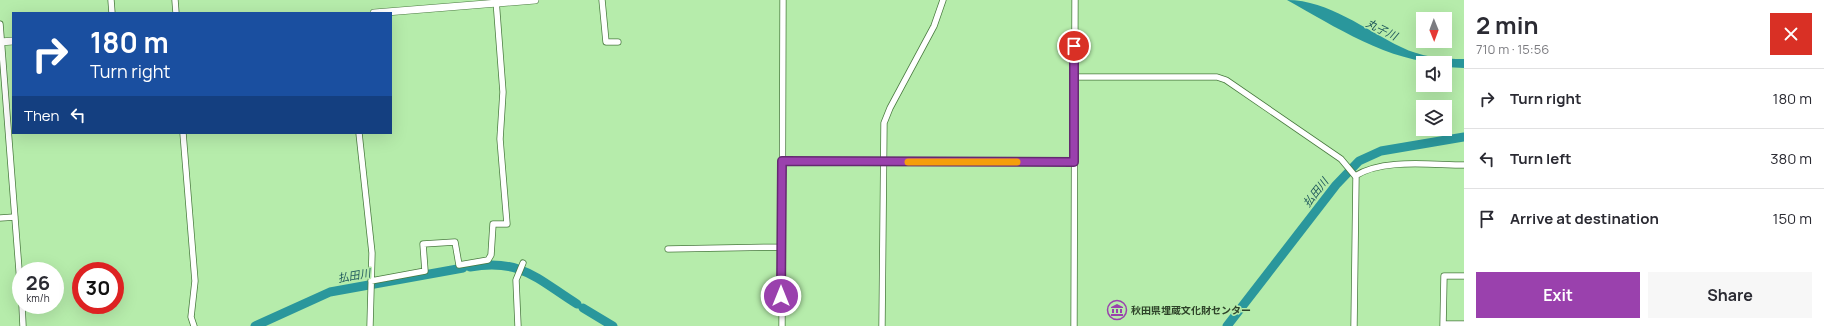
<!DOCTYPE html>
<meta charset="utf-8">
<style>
:root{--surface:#fff;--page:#f7f7f7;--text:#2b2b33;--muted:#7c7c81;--line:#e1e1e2;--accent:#9a41ad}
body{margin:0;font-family:Manrope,"Noto Sans JP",sans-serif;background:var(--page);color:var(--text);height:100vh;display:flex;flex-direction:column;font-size:15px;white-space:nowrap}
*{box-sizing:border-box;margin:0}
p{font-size:13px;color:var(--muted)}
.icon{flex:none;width:22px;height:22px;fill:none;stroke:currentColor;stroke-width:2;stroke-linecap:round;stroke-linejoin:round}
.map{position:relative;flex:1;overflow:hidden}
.side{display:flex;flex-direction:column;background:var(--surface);width:360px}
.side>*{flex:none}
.guide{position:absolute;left:12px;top:12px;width:380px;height:122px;border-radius:0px;box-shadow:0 4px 16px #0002;background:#1a4fa0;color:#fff;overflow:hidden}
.needle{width:26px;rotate:179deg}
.buttons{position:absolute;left:1416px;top:12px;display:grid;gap:8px}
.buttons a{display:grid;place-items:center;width:36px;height:36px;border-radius:0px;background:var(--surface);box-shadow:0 4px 16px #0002;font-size:20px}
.speed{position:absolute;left:12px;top:262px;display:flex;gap:8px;font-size:20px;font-weight:700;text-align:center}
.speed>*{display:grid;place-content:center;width:52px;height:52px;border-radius:50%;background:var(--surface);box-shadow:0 4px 16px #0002;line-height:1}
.speed small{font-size:10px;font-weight:400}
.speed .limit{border:6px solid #d22;background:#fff;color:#111}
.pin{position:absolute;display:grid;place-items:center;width:34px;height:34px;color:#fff;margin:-17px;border:2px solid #fff;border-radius:50%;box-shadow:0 1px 4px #0007}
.me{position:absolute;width:44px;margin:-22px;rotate:0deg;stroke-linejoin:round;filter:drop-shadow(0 0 3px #0008)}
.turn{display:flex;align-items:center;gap:14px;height:84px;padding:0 12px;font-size:18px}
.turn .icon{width:52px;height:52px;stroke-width:2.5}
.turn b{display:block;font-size:28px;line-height:34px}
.then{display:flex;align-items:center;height:38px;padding:0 12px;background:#0003;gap:8px;font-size:15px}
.round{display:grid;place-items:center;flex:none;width:42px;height:42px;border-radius:0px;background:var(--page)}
.headline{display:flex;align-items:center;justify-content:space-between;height:68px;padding:0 12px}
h1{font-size:24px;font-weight:700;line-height:30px}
.cta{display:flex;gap:8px;margin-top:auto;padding:8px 12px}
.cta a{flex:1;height:46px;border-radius:0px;background:var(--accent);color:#fff;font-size:16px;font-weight:700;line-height:46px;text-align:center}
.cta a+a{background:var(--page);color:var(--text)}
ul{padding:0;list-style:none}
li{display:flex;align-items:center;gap:12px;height:60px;padding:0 12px;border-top:1px solid var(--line)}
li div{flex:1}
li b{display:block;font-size:15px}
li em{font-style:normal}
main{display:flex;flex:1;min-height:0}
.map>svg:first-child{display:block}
.water{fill:#2a979c}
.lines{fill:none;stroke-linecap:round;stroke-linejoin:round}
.river{stroke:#2a979c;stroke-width:9}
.street-casing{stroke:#4a7b40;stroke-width:7}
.secondary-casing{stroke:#4a7b40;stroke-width:8}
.street{stroke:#fff;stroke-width:5.5}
.secondary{stroke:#fff;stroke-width:7}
.route-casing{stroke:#642a70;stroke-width:10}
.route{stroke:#9a41ad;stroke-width:7}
.slow{stroke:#f59e0b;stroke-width:7}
.labels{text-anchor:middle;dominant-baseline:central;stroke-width:3;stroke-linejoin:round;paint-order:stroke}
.poi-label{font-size:10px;font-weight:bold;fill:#2e4329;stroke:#b6ecab;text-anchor:start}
.water-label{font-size:11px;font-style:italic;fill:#1f595c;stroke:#b6ecab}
</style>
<main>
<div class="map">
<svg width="1464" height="326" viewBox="0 0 1464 326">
<rect width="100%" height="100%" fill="#b6ecab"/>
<path class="water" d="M1287,0c42,0 78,30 114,47 20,10 41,12 63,12v9l-19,-1v-4c-55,0 -111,-37 -158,-63z"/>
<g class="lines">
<path class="river" d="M470,267c51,-9 67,12 107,37
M583,308l30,18
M255,326l75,-34 133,-24
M1227,326l109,-141 23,-24 22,-10 83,-14"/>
<g class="street-casing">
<path id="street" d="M111,0l1,13
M175,0l1,13
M602,0l4,42h12
M0,24l21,272
M1074,77h143l9,3 115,79 15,18 -2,149
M183,133l12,148 -4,36 3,9
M359,133l13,120 -2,73
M782,161l292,1
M1355,176c28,-18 77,-11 109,-11
M0,218l15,-1
M668,249l113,-2
M371,281l54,-10 -2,-27 32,-2 4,23 29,-5 3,-5 2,-31h14l-7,-85 3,-47 -7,-92
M22,305l1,21
M1443,324h21
M518,326l-2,-46 7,-17
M782,326l1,-326
M882,326l2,-203 6,-15 44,-82 9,-26
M1074,326l1,-326
M1443,326l1,-50h20"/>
</g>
<g class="secondary-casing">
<path id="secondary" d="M374,13l161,-13
M0,42l13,-1"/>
</g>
<use href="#street" class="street"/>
<use href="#secondary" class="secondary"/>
</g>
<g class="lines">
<g class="route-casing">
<path id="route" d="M781,296l1,-135 292,1v-116"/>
</g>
<use href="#route" class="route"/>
<path class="slow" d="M908,162h109"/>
</g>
<defs>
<g id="museum-ring" transform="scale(1)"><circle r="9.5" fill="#b6ecab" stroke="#9a41ad" stroke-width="1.5"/><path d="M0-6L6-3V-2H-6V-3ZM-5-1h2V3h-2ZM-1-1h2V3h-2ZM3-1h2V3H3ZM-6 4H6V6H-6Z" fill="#9a41ad"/></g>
</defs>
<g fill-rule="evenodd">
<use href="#museum-ring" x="1117" y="310"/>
</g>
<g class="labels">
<g class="poi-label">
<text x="1131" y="310">秋田県埋蔵文化財センター</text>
</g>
<g class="water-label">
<text transform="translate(1382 29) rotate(26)">丸子川</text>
<text transform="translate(1315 192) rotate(-52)">払田川</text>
<text transform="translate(354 275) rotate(-10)">払田川</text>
</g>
</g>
</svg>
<div class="buttons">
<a><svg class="needle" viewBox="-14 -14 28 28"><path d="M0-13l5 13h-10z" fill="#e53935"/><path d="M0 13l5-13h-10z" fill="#7c7c81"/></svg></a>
<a><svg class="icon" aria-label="sound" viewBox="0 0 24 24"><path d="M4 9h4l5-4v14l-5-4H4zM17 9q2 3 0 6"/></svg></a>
<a><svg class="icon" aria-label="layers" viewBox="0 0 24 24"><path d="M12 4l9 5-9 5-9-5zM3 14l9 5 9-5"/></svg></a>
</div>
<div class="speed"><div>26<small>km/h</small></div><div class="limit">30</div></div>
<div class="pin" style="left:1074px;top:46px;background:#d93025"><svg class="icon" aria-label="arrive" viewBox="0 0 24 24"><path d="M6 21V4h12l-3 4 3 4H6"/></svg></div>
<svg class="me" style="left:781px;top:296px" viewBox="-20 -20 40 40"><circle r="17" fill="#9a41ad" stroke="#fff" stroke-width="3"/><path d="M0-11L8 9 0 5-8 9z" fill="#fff"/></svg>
<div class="guide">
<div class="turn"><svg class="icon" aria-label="right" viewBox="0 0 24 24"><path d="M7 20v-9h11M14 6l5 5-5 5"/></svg><div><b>180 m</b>Turn right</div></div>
<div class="then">Then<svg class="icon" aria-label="left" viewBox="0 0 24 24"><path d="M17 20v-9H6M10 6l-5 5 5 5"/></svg></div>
</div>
</div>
<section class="side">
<div class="headline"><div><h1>2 min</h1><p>710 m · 15:56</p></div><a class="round" style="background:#d93025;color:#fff"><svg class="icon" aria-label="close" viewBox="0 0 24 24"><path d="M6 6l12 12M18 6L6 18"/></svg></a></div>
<ul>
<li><svg class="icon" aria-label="right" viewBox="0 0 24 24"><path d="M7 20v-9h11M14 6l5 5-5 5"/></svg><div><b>Turn right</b></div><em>180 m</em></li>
<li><svg class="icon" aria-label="left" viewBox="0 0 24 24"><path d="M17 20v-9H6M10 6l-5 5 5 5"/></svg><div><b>Turn left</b></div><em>380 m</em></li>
<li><svg class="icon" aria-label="arrive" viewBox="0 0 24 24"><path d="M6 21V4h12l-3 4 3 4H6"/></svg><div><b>Arrive at destination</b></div><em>150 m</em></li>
</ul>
<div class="cta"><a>Exit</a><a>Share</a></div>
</section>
</main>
